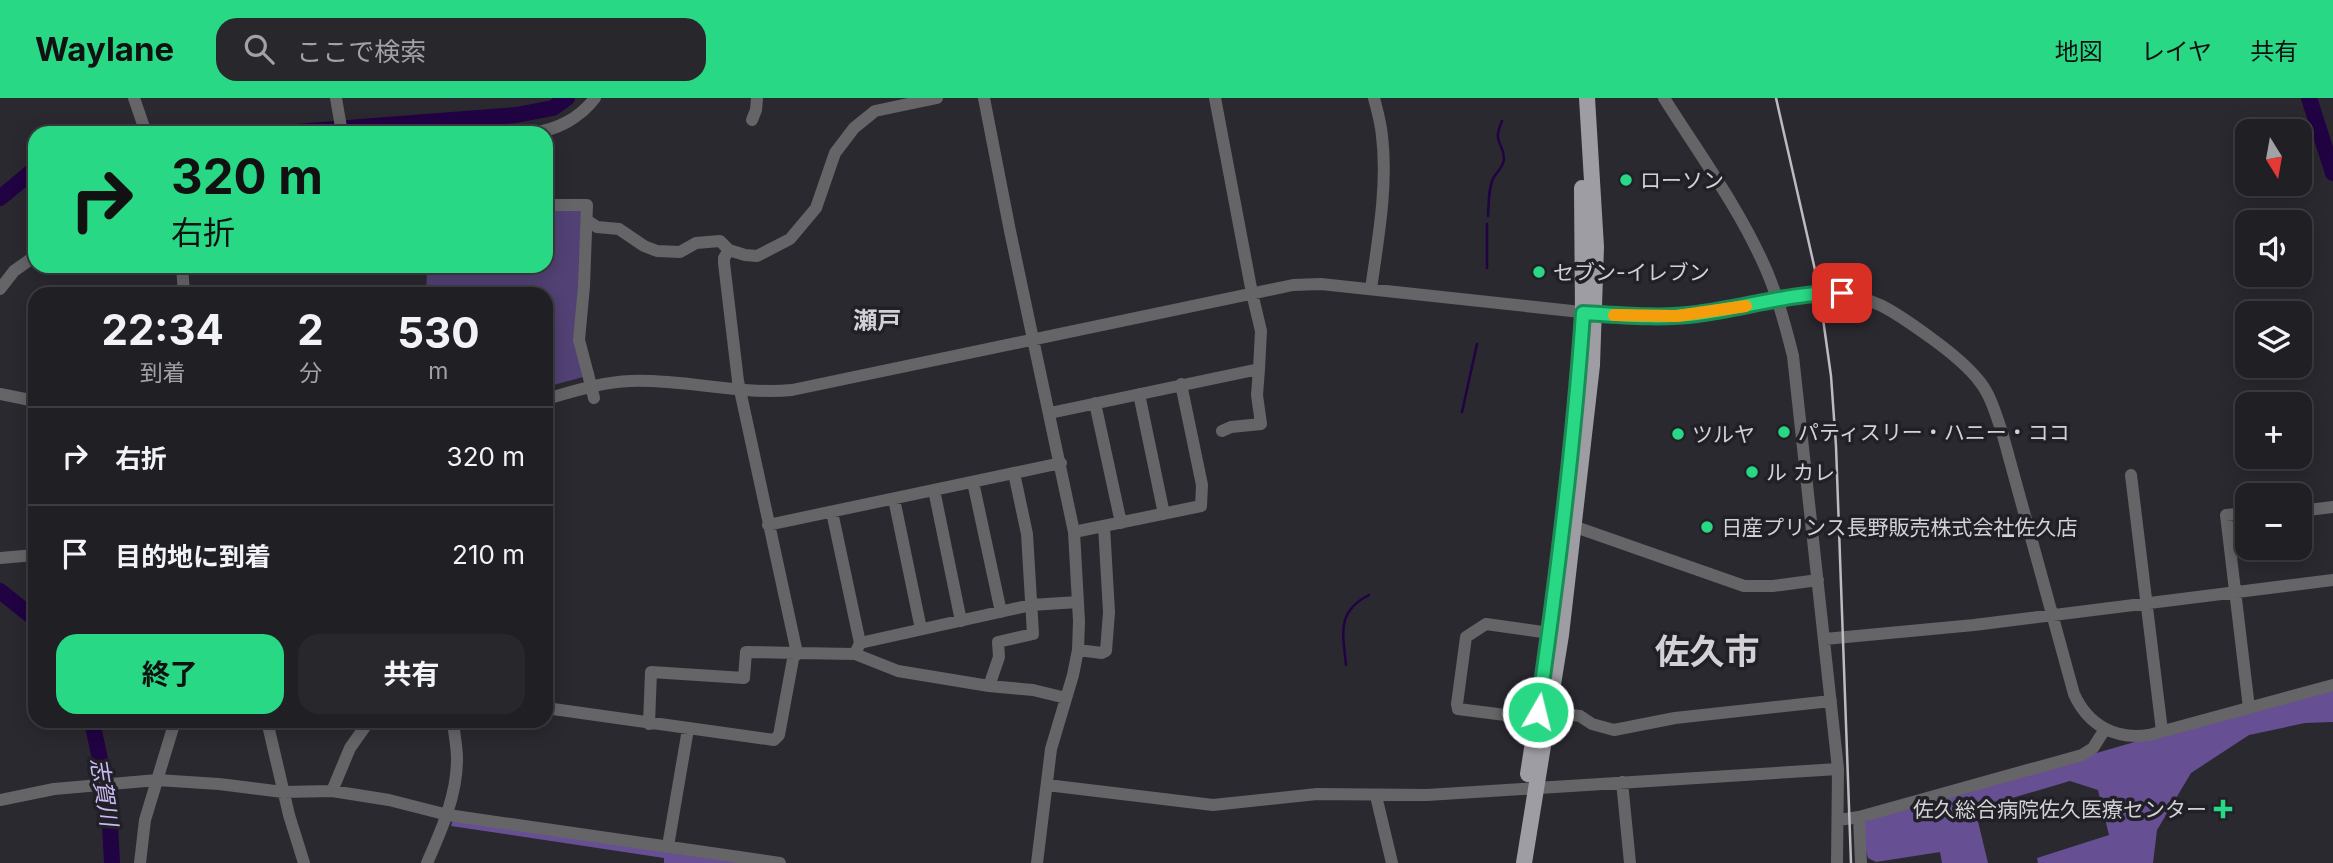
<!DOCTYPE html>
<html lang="ja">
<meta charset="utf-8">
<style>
:root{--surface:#201f24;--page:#28272c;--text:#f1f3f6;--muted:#a2a2a6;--line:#3d3d41;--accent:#28d885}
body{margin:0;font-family:Inter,"Noto Sans JP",sans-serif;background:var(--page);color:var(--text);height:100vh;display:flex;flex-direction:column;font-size:26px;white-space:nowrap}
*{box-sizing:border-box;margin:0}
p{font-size:23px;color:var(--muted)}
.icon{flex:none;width:38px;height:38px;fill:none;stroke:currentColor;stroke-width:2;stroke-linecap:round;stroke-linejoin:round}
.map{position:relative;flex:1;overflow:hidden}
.drawer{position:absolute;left:28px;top:189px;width:525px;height:441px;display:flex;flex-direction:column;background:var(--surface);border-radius:21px;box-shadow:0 4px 18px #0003,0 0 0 2px var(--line)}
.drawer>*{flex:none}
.guide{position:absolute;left:28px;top:28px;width:525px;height:147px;border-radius:21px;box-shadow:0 4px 18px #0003,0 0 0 2px var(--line);background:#28d885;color:#111;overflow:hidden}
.needle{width:46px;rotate:169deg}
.tools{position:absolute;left:2235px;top:21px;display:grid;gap:14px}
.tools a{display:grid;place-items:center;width:77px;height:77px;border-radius:14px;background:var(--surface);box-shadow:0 4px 18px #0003,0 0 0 2px var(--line);font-size:35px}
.pin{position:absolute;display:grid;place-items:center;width:60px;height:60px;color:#fff;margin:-30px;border-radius:14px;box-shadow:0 4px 10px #0006}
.me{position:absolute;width:77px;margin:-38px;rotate:8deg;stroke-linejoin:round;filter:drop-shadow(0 0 5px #0008)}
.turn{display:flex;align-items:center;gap:24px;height:147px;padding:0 28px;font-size:32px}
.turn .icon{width:91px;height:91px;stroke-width:2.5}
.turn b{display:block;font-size:49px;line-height:60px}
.eta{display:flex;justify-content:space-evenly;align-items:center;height:119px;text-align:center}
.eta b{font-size:42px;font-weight:700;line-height:49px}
.button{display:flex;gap:14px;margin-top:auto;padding:14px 28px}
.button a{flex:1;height:80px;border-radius:21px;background:var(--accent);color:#111;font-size:28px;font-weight:700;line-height:80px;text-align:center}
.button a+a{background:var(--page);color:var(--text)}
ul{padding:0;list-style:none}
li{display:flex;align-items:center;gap:21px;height:98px;padding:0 28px;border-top:2px solid var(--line)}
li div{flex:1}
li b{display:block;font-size:26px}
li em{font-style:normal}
header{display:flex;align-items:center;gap:42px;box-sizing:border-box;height:98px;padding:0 35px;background:var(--accent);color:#111}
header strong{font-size:33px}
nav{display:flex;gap:38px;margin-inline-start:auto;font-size:24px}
.search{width:490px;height:63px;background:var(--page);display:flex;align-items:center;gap:18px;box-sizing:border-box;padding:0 24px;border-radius:21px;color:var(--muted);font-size:26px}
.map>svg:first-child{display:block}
.green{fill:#524174}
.forest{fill:#664f93}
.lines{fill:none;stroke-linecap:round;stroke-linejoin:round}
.stream{stroke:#210243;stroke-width:2.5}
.river{stroke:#210243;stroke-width:16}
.minor{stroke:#656467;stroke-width:12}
.major{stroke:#9f9da4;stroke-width:16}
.rail{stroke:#bdbbc0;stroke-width:2.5}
.minor-bridge{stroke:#656467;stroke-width:12}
.route-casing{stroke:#1a8c56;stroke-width:18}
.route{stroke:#28d885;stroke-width:12}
.slow{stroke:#f59e0b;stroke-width:12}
.poi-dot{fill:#28d885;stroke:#212026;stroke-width:2.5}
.labels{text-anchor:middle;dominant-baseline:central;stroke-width:7;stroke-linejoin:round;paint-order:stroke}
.poi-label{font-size:21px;fill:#d3d1d6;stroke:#212026;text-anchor:start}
.water-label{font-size:23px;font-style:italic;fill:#cbbaf5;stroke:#212026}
.quarter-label{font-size:24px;font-weight:bold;fill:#d3d1d6;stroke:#212026}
.town-label{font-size:35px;font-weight:bold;fill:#d3d1d6;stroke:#212026}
</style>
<header>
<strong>Waylane</strong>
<div class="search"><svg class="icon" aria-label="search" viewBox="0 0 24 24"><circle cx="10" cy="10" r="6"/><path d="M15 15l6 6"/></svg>ここで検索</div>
<nav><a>地図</a><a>レイヤ</a><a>共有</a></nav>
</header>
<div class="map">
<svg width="2333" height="765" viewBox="0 0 2333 765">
<rect width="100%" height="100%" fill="#2b2930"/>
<path class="green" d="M546,112l36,1 1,166 -37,10v-93h-120l1,-23 10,-5h109z"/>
<path class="forest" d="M2333,590v34l-28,1 -56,12 -58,38 -34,57 -4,33h-115l-1,-5 72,-23 -11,-45 -28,-9 -95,28 13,54h-46l-2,-11 -64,10 -8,-4 -4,-15v-23l274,-79z
M453,721l300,44h-89v-5l-213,-32z"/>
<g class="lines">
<path class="stream" d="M2308,0h2
M1488,118c1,-12 0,-29 6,-39 4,-7 10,-10 10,-19 -1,-17 -12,-14 -2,-37
M1487,126v44
M1462,314l15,-68
M1346,567c-3,-32 -10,-53 23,-70"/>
<path class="river" d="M2309,0l24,75
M283,35l233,-18 37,-7 14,-10
M0,100l35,-29
M0,493l35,28
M92,623l17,82 3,60"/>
<path class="minor" d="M134,0l12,35
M336,0l6,35
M984,0l26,133 64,301 5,89 -1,29 -5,25 -22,74 -14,114
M1664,0c36,57 78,114 104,176 11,27 18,54 25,82l45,413 -1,94
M752,22l4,-10 1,-12
M532,35c25,-3 48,-15 63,-35
M546,107h41l-3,81 -5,54 9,34
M588,123l9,6 22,2 25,17 13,5 23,1 16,-9 24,-2 9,9
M182,168l2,28
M0,191l14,-18 21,-15
M1371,191c7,-50 17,-103 11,-153 -1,-13 -5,-26 -8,-38
M1829,195c42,0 70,22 102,45 18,13 36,27 49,44 11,14 16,33 22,50l72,262c14,31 41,46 75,41l184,-50
M0,296l35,7
M1139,296l25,120
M546,301c28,-8 56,-17 85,-18 54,-2 107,14 161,9l501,-105 28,-1 288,31 86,-1 110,-19
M1095,305l26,120
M1050,315l209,-44 2,-38 -9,-38 -37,-195
M1222,333l9,-4 30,-3 -4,-29 2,-26
M2131,377l31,256
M973,384l28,130
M934,392l27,131
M894,401l27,130
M2300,413l33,-4
M832,414l28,131
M2247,415l-21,2 23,193
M1567,426l177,62h29l45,-6
M768,427l293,-62
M1074,434l127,-26 1,-21 -21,-101
M0,460l35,-3
M1825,541l149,-14 359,-45
M1078,552l24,3 4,-2 3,-39 -5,-86
M855,556l5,-11 171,-38 47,-3
M989,588l10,-29 -1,-15 35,-8 -6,-100 -13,-61
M546,610l228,32 5,-5 14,-76 4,-6 58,1 43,17 91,15 44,4 33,8
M1550,614l30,4 12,8 22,6 61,-12 156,-17
M1537,621l-79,-10 -1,-5 9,-67 20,-13 71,10
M267,623l22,94 15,48
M649,626l2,-52 93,6 2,-26 51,1 -59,-272 -14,-118v-5l5,-8 16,5 12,1 33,-17 26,-31 19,-55 19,-25 21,-17 62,-13
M1622,684l8,81
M1047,687l166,20 104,-11 110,1 411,-26
M332,693l18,-43 19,-27
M1376,698l16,67
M0,702l54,-11 103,-9 62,4 64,8 49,-1 57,9 59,15 332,48
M1859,719l2,46
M1839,722l20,-3 223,-62 11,-7 12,-19
M668,748l20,-117
M140,765l5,-43 30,-99
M427,765c14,-32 30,-67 30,-104 0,-13 -3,-25 -4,-38"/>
<path class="major" d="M1574,336l9,-121 -1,-125
M1558,475l8,-64
M1528,676l23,-147
M1524,765l37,-228 31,-270 4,-118 -9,-149"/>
<path class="rail" d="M1776,0l42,185 13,93 5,70 15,417"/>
<path class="minor-bridge" d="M1805,197l24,-2
M588,276l6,24"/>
</g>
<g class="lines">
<g class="route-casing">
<path id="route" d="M1538,614c19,-132 36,-265 45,-399 38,2 77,6 114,1 48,-6 96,-22 145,-21"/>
</g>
<use href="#route" class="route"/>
<path class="slow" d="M1614,217l63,1 69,-10"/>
</g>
<g class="poi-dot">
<circle cx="1626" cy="82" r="7"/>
<circle cx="1539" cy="174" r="7"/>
<circle cx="1784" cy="334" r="7"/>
<circle cx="1678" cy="336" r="7"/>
<circle cx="1752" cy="374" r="7"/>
<circle cx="1707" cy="429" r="7"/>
<path d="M2219.5 700.5h7v7h7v7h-7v7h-7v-7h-7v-7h7z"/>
</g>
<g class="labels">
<g class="poi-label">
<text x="1640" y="82">ローソン</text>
<text x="1553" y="174">セブン-イレブン</text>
<text x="1798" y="334">パティスリー・ハニー・ココ</text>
<text x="1692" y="336">ツルヤ</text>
<text x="1766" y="374">ル カレ</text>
<text x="1721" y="429">日産プリンス長野販売株式会社佐久店</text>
<text x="2207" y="711" text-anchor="end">佐久総合病院佐久医療センター</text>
</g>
<g class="water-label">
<text transform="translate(104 694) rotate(81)">志賀川</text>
</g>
<g class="quarter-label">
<text x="877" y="222">瀬戸</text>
</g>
<g class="town-label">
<text x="1707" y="553">佐久市</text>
</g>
</g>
</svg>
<div class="tools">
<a><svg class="needle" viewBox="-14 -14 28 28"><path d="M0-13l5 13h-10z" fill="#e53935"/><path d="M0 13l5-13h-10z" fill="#a2a2a6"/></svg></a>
<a><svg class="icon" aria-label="sound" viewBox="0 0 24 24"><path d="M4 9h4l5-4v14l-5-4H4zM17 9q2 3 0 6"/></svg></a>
<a><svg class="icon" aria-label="layers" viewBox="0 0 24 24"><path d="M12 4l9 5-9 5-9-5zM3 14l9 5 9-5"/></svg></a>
<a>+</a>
<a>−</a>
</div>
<div class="pin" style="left:1842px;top:195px;background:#d93025"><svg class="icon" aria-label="arrive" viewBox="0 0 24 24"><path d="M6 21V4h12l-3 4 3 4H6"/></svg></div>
<svg class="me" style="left:1538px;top:614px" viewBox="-20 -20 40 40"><circle r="17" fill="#28d885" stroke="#fff" stroke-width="3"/><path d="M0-11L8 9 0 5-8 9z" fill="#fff"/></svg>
<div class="guide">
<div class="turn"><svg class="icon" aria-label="right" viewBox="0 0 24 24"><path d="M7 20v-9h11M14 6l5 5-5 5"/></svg><div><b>320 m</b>右折</div></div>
</div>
<section class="drawer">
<div class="eta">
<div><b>22:34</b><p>到着</p></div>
<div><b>2</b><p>分</p></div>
<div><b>530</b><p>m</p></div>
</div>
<ul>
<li><svg class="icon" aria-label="right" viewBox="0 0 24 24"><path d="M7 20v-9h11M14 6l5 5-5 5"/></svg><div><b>右折</b></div><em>320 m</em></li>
<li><svg class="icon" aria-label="arrive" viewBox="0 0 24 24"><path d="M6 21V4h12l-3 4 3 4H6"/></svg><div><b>目的地に到着</b></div><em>210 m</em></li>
</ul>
<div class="button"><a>終了</a><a>共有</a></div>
</section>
</div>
